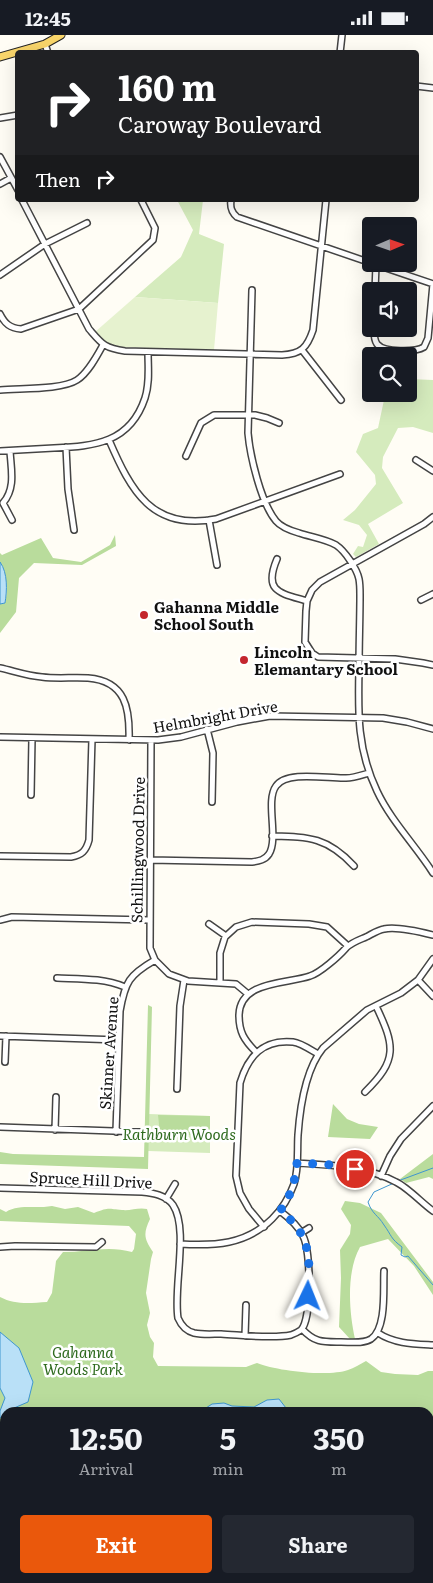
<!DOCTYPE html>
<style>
:root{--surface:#171b24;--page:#242831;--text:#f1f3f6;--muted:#9ea1a6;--accent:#ea580c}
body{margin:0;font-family:Literata,serif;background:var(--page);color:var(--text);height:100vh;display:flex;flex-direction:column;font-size:19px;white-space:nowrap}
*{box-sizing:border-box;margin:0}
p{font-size:16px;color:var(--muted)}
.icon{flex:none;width:28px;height:28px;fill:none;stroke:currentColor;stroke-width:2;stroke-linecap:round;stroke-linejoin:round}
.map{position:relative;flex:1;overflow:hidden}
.details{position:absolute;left:0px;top:1372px;width:434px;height:176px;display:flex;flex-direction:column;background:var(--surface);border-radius:15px 15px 0 0;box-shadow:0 5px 20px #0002}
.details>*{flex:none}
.guide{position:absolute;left:15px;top:15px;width:404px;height:152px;border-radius:5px;box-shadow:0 5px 20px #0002;background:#202124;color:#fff;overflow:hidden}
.needle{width:32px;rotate:88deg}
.buttons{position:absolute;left:362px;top:182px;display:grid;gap:10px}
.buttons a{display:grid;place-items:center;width:55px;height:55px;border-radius:5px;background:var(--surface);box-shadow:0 5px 20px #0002;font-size:25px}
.pin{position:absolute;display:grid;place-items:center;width:42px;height:42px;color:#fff;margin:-21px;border:2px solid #fff;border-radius:50%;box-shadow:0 1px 5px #0007}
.me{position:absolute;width:55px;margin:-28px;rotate:2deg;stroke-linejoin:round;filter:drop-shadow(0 0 4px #0008)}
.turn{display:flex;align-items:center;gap:18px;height:105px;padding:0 20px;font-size:22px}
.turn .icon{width:65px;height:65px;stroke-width:2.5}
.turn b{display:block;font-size:35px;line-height:42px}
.then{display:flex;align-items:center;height:48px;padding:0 20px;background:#0003;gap:10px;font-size:19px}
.eta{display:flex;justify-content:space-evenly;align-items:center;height:85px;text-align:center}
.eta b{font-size:30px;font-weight:700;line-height:35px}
.primary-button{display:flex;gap:10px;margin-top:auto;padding:10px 20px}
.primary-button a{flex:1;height:58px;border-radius:5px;background:var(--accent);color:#fff;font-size:20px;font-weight:700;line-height:58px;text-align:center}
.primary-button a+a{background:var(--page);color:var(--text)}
.status{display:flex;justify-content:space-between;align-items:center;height:35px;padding:0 25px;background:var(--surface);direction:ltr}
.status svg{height:14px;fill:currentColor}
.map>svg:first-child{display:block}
.green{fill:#d5ebbd}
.forest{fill:#b9dc9c}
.pitch{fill:#e6f2cf}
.water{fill:#b9e0f7;stroke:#3f96cf}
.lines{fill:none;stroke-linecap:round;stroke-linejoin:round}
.stream{stroke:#3f96cf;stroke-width:1}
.minor-casing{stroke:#444;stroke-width:8}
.major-casing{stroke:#222;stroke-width:9}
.minor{stroke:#fff;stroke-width:5}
.major{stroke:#f9d66b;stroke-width:7}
.route{stroke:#1a73e8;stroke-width:9;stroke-dasharray:0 16.2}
.poi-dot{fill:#c4262e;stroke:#fff;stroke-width:2}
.labels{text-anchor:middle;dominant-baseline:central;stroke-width:5;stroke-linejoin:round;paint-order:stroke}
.poi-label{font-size:15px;font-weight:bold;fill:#111;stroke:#fff;text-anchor:start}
.street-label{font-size:15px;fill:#111;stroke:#fff}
.park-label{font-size:15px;font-style:italic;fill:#2f6b1f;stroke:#fff}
</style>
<div class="status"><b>12:45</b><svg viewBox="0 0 49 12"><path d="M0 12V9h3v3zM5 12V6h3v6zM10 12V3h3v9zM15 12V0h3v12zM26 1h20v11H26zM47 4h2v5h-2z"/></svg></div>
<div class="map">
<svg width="433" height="1548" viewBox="0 0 433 1548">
<rect width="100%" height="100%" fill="#fffdf5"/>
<path class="green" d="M177,165h26l-4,34 25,10 -6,59 -83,-6 46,-40 12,-27z
M409,344l24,1v53l-20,-6 -15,1 -15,29 -1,11 21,35 -35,21 11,20 -23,13 -3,-3 5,-8 5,1 4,-12 -8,-10 -16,-5 12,-10 21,-26 -1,-9 -19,-23 7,-18 15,-6 6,-28 -3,-6h28z
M148,1079l62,2v37l-62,-2z"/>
<path class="forest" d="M115,500l1,11 -34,19 -48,-2 -15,15 -3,34 -16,21v-29l5,-1c3,-12 2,-30 -5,-41v-9l2,2 39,-17 12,20 28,4 29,-17z
M148,970l4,2 -4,162 -148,-5v-12l13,2 131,3z
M333,1069l14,15 12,5 19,3 -8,12 -42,-2z
M158,1080l52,1v20l-50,-2z
M433,1119v25l-4,-2 -23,6 -6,-4z
M345,1166l15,2 21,10 52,69v13l-19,-29 -26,-27 -28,8c-14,25 -11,65 -5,92h-5l-11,-12 2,-49 -1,-28 10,-16 1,-9 -10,-16z
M52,1171l13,3 13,-2 16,6c16,-6 13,-4 28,-3 9,1 16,-3 25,-1l3,10c-7,15 -6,19 3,33l-2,7 -5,34 4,20 -3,12 3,12 4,6 -1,14 5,9 88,1 11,-4c20,8 71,14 91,7 6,-2 12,-6 18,-9l15,11 14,2 23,1 10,-4h5v159l-4,2v-119h-424v119l-5,-7v-228c15,8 30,6 47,5l5,-9 4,-32 7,-9c23,0 46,-7 69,0l2,-3 2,-15 -7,-8 -129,-5v-12l6,3c13,-8 30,-3 46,-6z
M5,1499v45h248l-2,4h-251v-47z
M429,1535v13h-24v-2h-15l-2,-2h41z
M347,1544h32l1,2 6,2h-33z"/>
<path class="pitch" d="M135,262l83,6 -4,47 -93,-3 -17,-5 -9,-10z"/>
<path class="water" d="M0,527c8,11 7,29 5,41l-5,1z
M0,1297l19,16 14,34 -5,20 -14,6 -4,4 -5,1v4l-2,2 -3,-2v-6l5,-13 -5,-10z
M279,1364l7,9 1,4h-87l12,-8 12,-1 8,3 22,1 13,-7z
M99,1544h87l-3,4h-84z"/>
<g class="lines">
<path class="stream" d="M398,1146l35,-13
M394,1148l-20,9 -6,10c4,12 10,13 16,23 8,11 6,13 18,22l-1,8 4,2 3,-1 25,29
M243,1544v4
M262,1548l3,-4"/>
<g class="minor-casing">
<path id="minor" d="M45,9l3,9
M340,18l2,-18
M416,51l17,2
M0,83l18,-3
M0,122l18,33
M0,149l11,-6
M22,165l67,129c13,15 15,19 36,22l157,4c19,-1 25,-7 31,-25l13,-130
M231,165c-1,7 0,12 6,17l134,46
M374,229l59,20
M0,240l45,-31 42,-21
M252,255l-4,143c2,23 13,70 28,88 5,6 16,10 23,12 12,4 26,6 37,12 9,6 21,24 23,34 1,5 1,11 1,16 0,24 -1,48 -1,73 -1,45 -2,81 18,123 14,30 39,55 56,82
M375,256l1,-26
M0,279c5,10 10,14 21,15l58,-20 74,-69 2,-12 -14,-28
M374,294c0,5 0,11 3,15 7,9 39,8 47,3l4,-9 5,-54
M302,315l39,50
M0,355c19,-2 62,0 77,-10 11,-7 20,-24 26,-35
M109,405c22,51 43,91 107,79l124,-45
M66,412l2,42 6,41
M0,416c18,-1 36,-2 54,-3 41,-2 76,-5 91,-50 5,-15 3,-31 3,-46
M10,416c1,18 6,37 -7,52l9,17
M186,421l15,-33 13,-8h41l12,3 12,5
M416,425l17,11
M433,482l-9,7 -104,58 -8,8 -5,11 -1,10 -1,31 7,11 6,4 77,2 28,4 10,2
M209,485l8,45
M277,524c-14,33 3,34 30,42
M421,565l12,-6
M0,633c14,3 27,8 42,9 15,2 31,0 46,1 38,3 42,31 41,62
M207,694l6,24 -1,49
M0,702l158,3 23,-3 56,-15 33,-6 113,2 24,4 26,7
M151,706l-1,207 5,12 14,14 19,7 48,3 12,10
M31,760l1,-57
M272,801c37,1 55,1 82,30
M0,821l71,1c11,-2 15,-6 18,-17l3,-101
M150,825l102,2c7,-1 13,-2 17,-8 10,-16 -4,-53 7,-68 11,-16 53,-7 70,-8 8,0 16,-3 23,-5
M0,885l12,-3 137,3
M209,889l17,12
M57,943c24,1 46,0 68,9
M418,945l15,16
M220,947v-29l5,-16 11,-10 16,-5 57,2 18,3 21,19
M0,1001l119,4
M256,1017c-12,-12 -17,-20 -17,-37 1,-35 49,-31 71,-39 10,-3 29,-20 36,-28 6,-6 13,-8 20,-11 6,-3 12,-7 18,-8 12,-3 37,3 49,6
M5,1027l1,-26
M177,1054l3,-83 4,-26
M365,1057c33,-32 30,-46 11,-86
M0,1092l142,5
M55,1095l1,-33
M116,1097l4,-121c5,-29 9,-36 35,-51
M297,1128c34,2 69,3 99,19 11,5 26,21 37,29
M381,1141l9,-20 11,-17 32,-33
M0,1153l142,4c11,1 24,3 31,13 16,24 0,83 5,113 3,7 8,13 16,15 9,2 19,1 27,1 20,1 51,5 70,1 3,-1 7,-3 10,-5 11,-11 10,-80 2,-94 -4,-9 -15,-19 -23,-25
M166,1164l9,-15
M264,1192l-15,-18 -9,-16 -4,-17 4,-93c8,-27 23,-44 53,-41 8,1 18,8 25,12
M301,1198l8,-5
M180,1209c34,2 66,1 92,-25 10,-10 17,-21 22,-35 5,-15 3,-33 4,-49 2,-28 7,-65 25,-87l44,-38 34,-17 17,-13 15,-21
M0,1212l15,-1 81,1 6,-5
M302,1294c13,14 21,13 39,13 10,0 22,2 30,-3 16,-11 12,-50 13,-68
M378,1298c17,11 36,11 55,12
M245,1301l1,-31"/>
</g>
<g class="major-casing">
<path id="major" d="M0,22l45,-13 16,-9"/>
</g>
<use href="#minor" class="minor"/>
<use href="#major" class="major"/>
</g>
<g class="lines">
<path class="route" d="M308,1261c2,-36 4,-62 -28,-85 11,-15 15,-29 17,-48l38,2 20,4"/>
</g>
<g class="poi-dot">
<circle cx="144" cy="580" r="5"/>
<circle cx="244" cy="625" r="5"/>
</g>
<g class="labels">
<g class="poi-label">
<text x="154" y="571">Gahanna Middle<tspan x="154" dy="17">School South</tspan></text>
<text x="254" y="616">Lincoln<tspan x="254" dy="17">Elemantary School</tspan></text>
</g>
<g class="street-label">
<text transform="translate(215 681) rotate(-10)">Helmbright Drive</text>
<text transform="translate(137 815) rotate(-89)">Schillingwood Drive</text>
<text transform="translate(108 1018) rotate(-86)">Skinner Avenue</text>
<text transform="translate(91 1144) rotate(3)">Spruce Hill Drive</text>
</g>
<g class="park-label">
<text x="179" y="1098">Rathburn Woods</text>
<text x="83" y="1316">Gahanna<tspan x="83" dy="17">Woods Park</tspan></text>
</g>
</g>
</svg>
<div class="buttons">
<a><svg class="needle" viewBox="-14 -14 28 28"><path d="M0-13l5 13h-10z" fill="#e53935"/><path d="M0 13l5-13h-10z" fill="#9ea1a6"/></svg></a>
<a><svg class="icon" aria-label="sound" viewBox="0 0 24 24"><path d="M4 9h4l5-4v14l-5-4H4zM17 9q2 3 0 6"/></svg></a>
<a><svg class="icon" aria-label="search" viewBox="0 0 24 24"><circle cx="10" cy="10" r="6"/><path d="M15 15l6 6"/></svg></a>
</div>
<div class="pin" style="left:355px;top:1134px;background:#d93025"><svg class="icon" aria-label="arrive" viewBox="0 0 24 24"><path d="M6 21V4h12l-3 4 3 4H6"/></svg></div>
<svg class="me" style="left:308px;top:1261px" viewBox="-20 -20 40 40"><path d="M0-17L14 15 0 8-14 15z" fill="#1a73e8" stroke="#fff" stroke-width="4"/></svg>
<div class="guide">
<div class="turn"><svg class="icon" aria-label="right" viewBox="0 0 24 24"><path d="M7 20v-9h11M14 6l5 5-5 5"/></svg><div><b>160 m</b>Caroway Boulevard</div></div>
<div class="then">Then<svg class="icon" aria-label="right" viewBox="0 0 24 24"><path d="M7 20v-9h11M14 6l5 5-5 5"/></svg></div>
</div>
<section class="details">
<div class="eta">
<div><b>12:50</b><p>Arrival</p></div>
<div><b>5</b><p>min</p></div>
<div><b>350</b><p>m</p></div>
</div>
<div class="primary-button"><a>Exit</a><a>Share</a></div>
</section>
</div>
